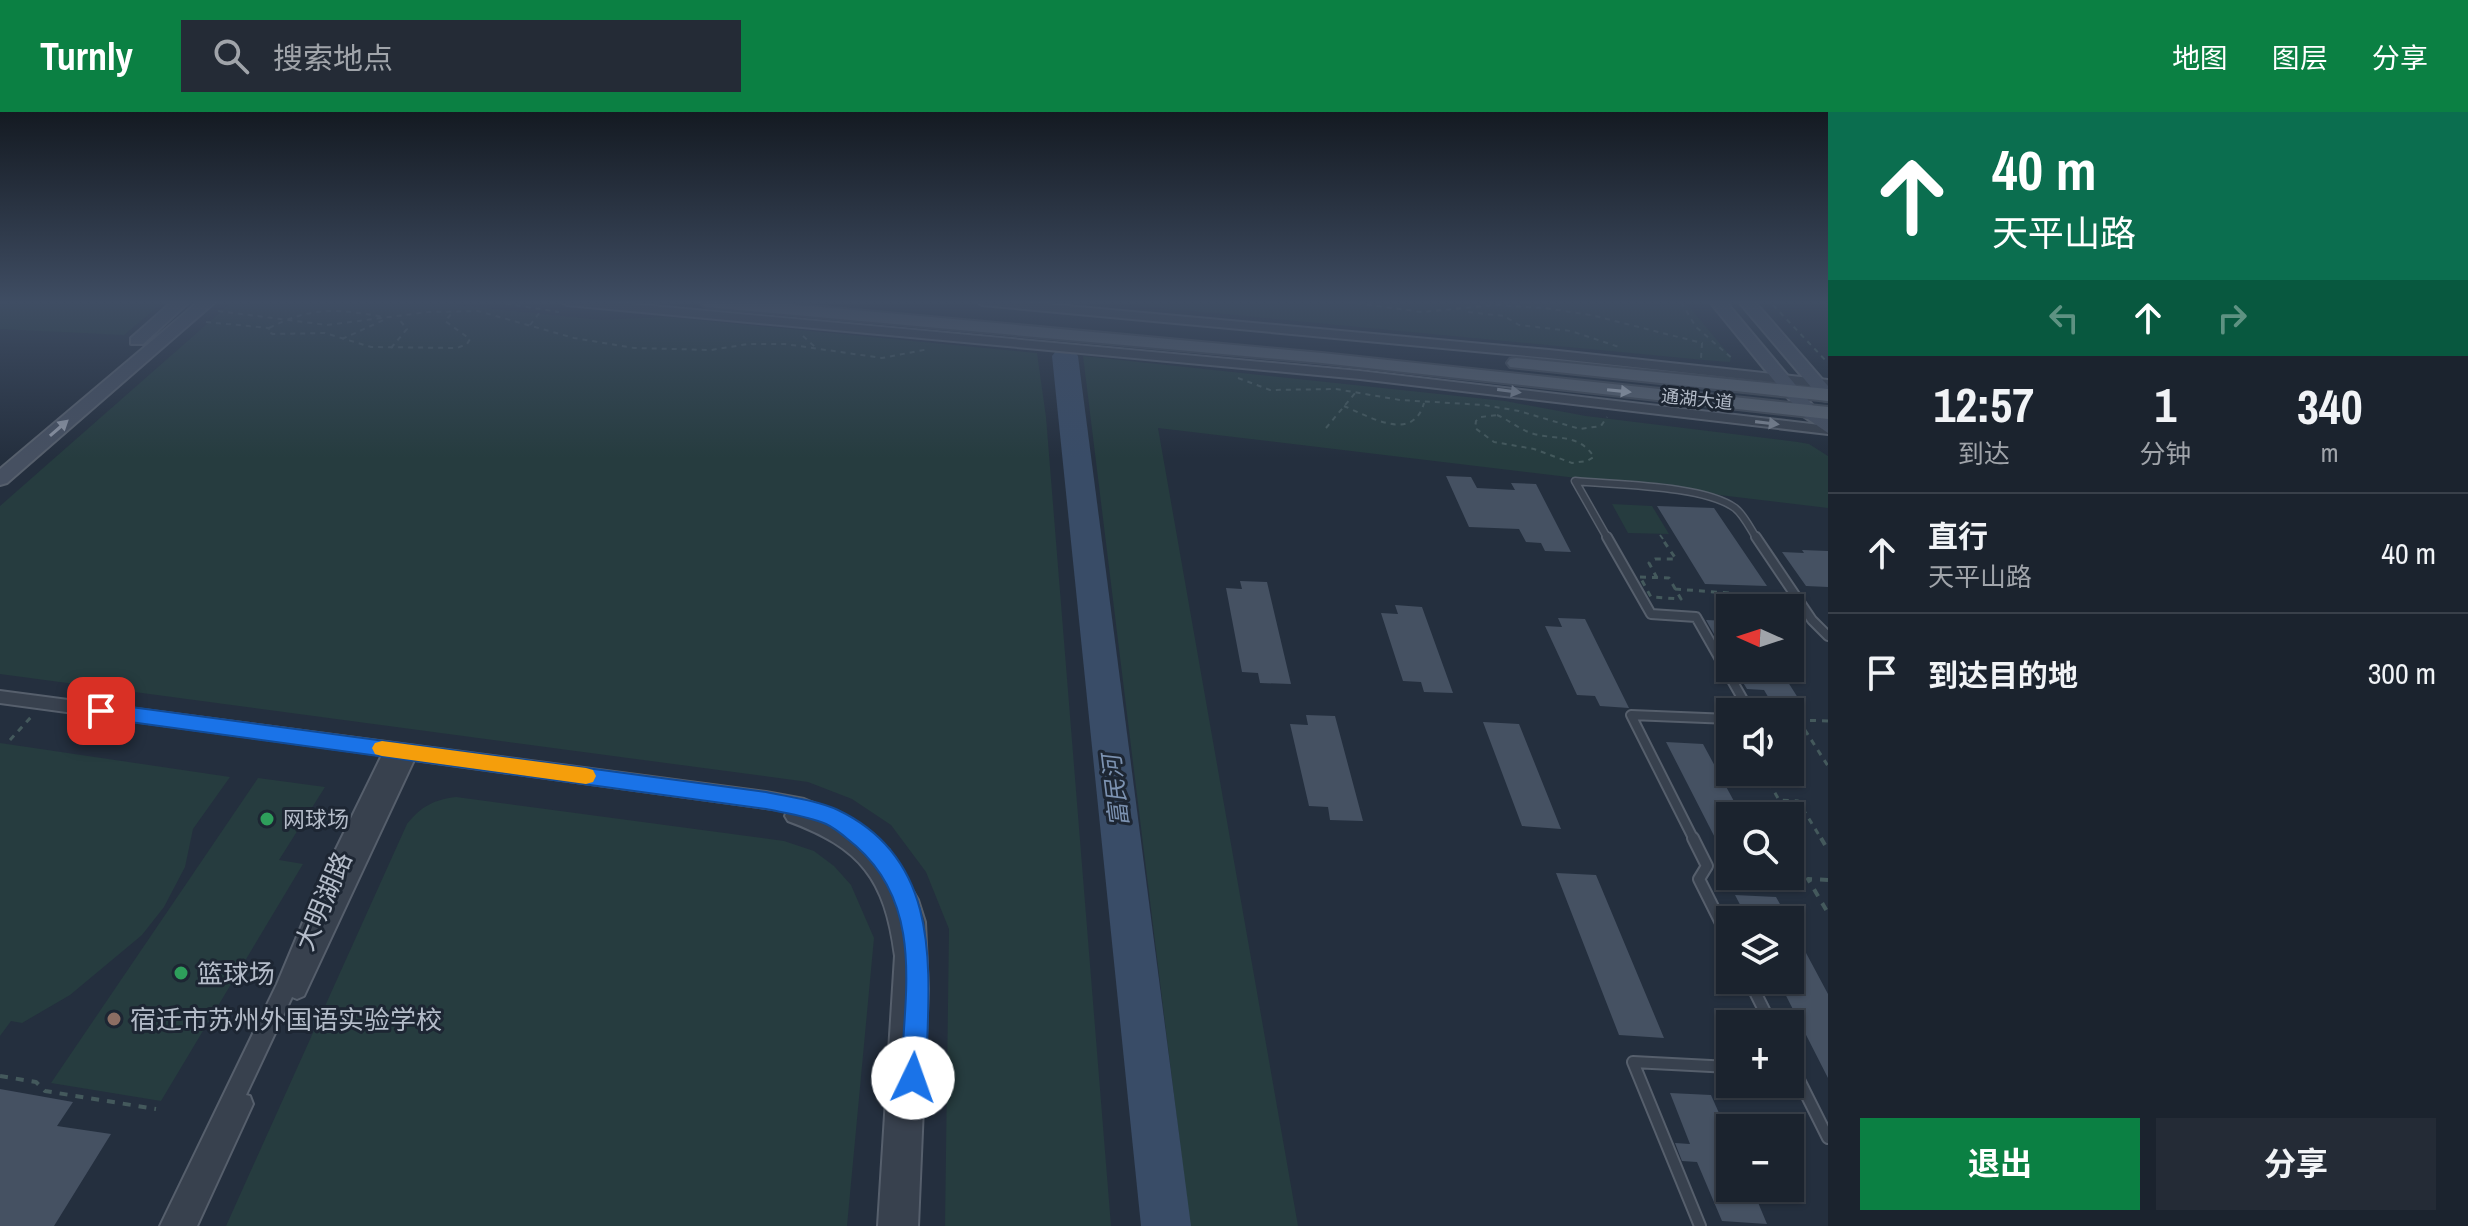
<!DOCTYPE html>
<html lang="zh">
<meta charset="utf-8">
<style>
:root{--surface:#1b232e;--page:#242b36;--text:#f1f3f6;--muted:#a0a4aa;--line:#39404a;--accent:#0b8043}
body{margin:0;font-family:"Archivo Narrow","Noto Sans SC",sans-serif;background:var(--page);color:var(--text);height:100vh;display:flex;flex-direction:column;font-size:30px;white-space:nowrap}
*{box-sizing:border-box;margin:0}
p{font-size:26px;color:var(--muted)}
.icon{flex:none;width:44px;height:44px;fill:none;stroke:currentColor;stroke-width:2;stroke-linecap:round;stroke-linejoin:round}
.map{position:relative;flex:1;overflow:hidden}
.sheet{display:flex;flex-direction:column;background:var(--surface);width:640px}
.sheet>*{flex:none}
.hud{background:#0b6e4f;color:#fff;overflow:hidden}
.needle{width:52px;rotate:273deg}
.controls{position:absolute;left:1716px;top:482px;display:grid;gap:16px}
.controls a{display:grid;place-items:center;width:88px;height:88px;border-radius:0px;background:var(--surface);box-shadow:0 2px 6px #0004,0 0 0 2px var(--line);font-size:40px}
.pin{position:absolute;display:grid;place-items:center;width:68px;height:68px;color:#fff;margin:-34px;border-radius:16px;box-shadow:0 4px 12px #0006}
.me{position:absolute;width:88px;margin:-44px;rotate:3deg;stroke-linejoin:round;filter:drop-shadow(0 0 6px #0008)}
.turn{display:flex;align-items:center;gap:28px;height:168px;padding:0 32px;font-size:36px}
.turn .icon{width:104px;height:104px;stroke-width:2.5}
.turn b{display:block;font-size:56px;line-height:68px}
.lanes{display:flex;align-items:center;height:76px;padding:0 32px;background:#0003;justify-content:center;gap:40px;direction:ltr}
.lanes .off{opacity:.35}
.eta{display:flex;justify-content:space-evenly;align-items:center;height:136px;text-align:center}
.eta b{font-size:48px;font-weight:700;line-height:56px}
.button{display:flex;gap:16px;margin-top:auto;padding:16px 32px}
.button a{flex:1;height:92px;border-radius:0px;background:var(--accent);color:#fff;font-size:32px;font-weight:700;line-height:92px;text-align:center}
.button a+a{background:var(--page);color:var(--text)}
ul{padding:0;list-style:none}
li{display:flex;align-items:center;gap:24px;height:120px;padding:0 32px;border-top:2px solid var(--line)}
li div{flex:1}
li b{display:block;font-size:30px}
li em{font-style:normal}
header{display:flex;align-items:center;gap:48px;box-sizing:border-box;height:112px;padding:0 40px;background:var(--accent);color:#fff}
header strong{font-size:38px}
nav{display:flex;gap:44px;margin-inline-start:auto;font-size:28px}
.search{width:560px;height:72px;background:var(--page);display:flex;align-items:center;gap:20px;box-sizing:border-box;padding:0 28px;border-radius:0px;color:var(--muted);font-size:30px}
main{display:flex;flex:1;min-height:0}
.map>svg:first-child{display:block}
.green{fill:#263c3f}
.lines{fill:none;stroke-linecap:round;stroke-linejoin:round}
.river{fill:#394c67;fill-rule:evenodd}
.building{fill:#455162}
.lane-far2-casing{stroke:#565f6c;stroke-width:9}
.lane-far1-casing{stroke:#565f6c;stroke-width:12}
.lane-casing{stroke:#565f6c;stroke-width:14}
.street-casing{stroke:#565f6c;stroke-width:4}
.secondary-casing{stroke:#565f6c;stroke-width:4}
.primary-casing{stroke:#414a57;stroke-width:4}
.path-far2{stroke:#44595c;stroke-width:2;stroke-dasharray:5 5;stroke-linecap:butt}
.path-far1{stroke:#44595c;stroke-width:3;stroke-dasharray:6 6;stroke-linecap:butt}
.path{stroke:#44595c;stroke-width:4;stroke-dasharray:8 8;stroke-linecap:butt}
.lane-far2{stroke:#38414e;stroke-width:6}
.lane-far1{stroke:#38414e;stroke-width:8}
.lane{stroke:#38414e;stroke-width:10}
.street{fill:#38414e;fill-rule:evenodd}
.secondary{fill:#465061;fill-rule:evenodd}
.primary{fill:#56606e;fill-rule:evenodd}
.oneway{fill:#7c8592}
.oneway2{fill:#a1aab7}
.oneway3{fill:#8e96a5}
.route{fill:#1a73e8;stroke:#114b97;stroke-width:2}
.slow{fill:#f59e0b}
.leisure-dot{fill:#2e9e5b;stroke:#1d2633;stroke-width:3}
.education-dot{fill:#8d6e63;stroke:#1d2633;stroke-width:3}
.labels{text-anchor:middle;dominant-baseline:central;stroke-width:6;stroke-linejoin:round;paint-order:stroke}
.far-street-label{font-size:18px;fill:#b4bcc9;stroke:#1d2633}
.poi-label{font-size:22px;fill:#b4bcc9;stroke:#1d2633;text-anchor:start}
.water-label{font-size:24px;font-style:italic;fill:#7c92b1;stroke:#1d2633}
.near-street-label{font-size:26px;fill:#b4bcc9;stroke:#1d2633}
.near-poi-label{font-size:26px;fill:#b4bcc9;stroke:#1d2633;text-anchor:start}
</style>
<header>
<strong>Turnly</strong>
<div class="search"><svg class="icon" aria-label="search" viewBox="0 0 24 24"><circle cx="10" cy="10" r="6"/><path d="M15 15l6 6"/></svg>搜索地点</div>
<nav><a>地图</a><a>图层</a><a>分享</a></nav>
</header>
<main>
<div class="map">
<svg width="1828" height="1114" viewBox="0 0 1828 1114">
<rect width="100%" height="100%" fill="#242f3e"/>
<path class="green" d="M163,190l-39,33 -124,-6v-27z
M232,190h195l173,18 66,-3 371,36 9,64 65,809h-166l4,-297 -23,-57 -35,-47 -39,-26 -44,-17 -808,-108v-168z
M1099,190h520l42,4 -2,-4h26l46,55 -1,5 -26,-2z
M1083,244l422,45 81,15 212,26 11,2 19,12v52l-670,-80 140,798h-108z
M1612,392l40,2 17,28 -41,-1z
M0,631l230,34 -37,52 -8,38 -21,40 -22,28 -72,60 -48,28 -11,-2 -11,15z
M258,666l67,9 -46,73 24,4 -142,237 -110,-18z
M456,685l328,44 30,10 20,15 17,19 23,53 -27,288h-621l181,-402c15,-18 26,-24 49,-27z"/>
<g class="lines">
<path class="river" d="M1065,236l9,3 4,5 113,870h-50l-89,-870 4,-5z"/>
</g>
<path class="building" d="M1446,364l25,1 6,11 38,2 -4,-7 25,1 35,68 -26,-1 -4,-8 -15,-1 -7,-13 -50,-2z
M1657,394l57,2 53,78 -62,-2z
M1802,438l26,1v36l-22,-1 -24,-34 22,1z
M1240,469l27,1 24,102 -31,-1 -2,-10 -16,-1 -16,-84 16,1z
M1395,493l27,2 31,86 -29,-1 -3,-10 -18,-1 -22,-68 17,1z
M1558,506l27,1 44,89 -29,-2 -5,-10 -18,-1 -32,-69 17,1z
M1706,508l24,1v40l-12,-20z
M1734,556h45l21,33 -30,-1 -6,-10 -17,-1z
M1306,603l29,1 28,105 -33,-1 -2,-13 -19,-1 -19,-82 18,1z
M1483,610l36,2 42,105 -39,-3z
M1666,630l37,2 39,72h-12v51z
M1556,761l40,2 68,163 -45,-3z
M1735,783l41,2 13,23h-41z
M1790,811l38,71v84l-50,-98h12z
M0,977l73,13 -16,24 54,8 -57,92h-54z
M1670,981l41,2 19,43v50h22l15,36 -45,-3 -25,-59 -15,-1 -7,-18 15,1z"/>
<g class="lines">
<g class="lane-far2-casing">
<path id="lane-far2" d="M1608,427l-33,-58c40,4 129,4 160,27 9,7 16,22 22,31"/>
</g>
<g class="lane-far1-casing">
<path id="lane-far1" d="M1607,425l44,77 45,3 54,95
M1756,425l56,83 16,16
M1694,728l-63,-125 99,4"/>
</g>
<g class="lane-casing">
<path id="lane" d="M1693,726l14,28 -8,13 31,62
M1749,868l22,44
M1790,950l38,76
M1700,1114l-67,-164 97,5"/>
</g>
<g class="street-casing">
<path id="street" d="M562,190h47l751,69 468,55v8l-468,-55 -793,-74z
M977,190h47l525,48 279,30v8l-279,-30 -567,-53z
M0,579l766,101 38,7 48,20 37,31 29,50 7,22 3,67 -10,237h-40l17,-270c-10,-77 -34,-108 -107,-135l-3,-5 2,-5 -373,-51 -110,236 -7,3 -5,-2 -46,98 4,1 3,8 -56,122h-37l117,-242 42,-100 63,-129 -382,-52z"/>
</g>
<g class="secondary-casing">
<path id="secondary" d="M172,190h17l-46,42h-12v-6z
M198,190h17l-208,181 -7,2v-16z
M1710,190h16l88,105 14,12v14l-26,-18z
M1739,190h16l73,84v15l-6,-1z"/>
</g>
<g class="primary-casing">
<path id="primary" d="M698,190h69l555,51 506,54v12l-506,-56 -616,-56z
M1516,246l312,31v12l-318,-34 -3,-4 3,-4z"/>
</g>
<path class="path-far2" d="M496,190l63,10
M1347,190l75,10 73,-7 49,3 47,7 111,28 -1,15
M1681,190l15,25 37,32
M0,191l4,-1
M1773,193l55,58
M218,199l109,14 101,-13 50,-1 96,27 60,10 77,2 37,-6h37l97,14 47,-9
M1468,200l36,4 15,9 52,6 48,16
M206,210l63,6 -1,4 5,2 52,-1 46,14 86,1 10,-4 3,-5 -25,-18 9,-10
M530,213l10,-13
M269,216c43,-22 69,-19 115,-11
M803,224l12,11
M342,227l44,-20
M391,236l16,-19 -9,-11
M1238,266l32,12 66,-1 64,11 84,5 35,6 61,18 21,-3 6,-9
M1344,294c26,11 69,37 80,-3
M1497,303c12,5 22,14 34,18 25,8 47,-1 63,24l-7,4 -15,2 -38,-14 -40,-7 -19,-14 1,-7 5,-4z
M1326,316l30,-36
M1660,423l3,4"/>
<path class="path-far1" d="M1640,465l29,1 12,21 -30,-2z
M1657,466l-8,-15 6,-4h21l-15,-22
M1675,477l106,8
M1761,600h13
M1790,601h4l34,53
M1798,608l30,1
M10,628l22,-24
M1763,660l16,28 19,1 24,39"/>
<path class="path" d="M1821,726l7,12
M1828,768l-20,-1 20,34
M0,964l36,6 9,9 111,18"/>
<use href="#lane-far2" class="lane-far2"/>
<use href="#lane-far1" class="lane-far1"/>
<use href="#lane" class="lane"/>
<use href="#street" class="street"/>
<use href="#secondary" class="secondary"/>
<use href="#primary" class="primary"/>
</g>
<defs><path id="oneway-solid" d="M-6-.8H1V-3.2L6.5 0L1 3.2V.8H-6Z" transform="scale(2)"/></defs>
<g class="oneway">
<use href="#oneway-solid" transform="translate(1509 279) rotate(8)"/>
<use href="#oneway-solid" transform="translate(1767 311) rotate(7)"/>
</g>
<use class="oneway2" href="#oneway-solid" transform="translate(1619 279) rotate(6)"/>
<use class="oneway3" href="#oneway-solid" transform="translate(59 316) rotate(-41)"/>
<linearGradient id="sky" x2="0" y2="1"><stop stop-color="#141a22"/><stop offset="0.55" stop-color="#3f4d63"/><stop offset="1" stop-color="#3f4d63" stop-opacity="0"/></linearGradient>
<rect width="1828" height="346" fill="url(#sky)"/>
<path class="route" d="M101,591l665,89c23,5 50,8 72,18 109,52 90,168 88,268l-4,8 -9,4 -8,-4 -4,-8c3,-83 24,-171 -45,-232 -10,-8 -19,-17 -30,-22 -18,-8 -41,-11 -60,-15l-665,-91 -6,-2 -3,-5 3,-5z"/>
<path class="slow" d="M382,629l204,27 7,2 3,6 -3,6 -7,2 -204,-28 -7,-2 -3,-6 3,-5z"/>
<g class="leisure-dot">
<circle cx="267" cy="707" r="8"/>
<circle cx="181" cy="861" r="8"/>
</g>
<circle class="education-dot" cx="114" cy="907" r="8"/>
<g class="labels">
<g class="far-street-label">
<text transform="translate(1697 287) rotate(6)">通湖大道</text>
</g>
<g class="poi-label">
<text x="283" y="707">网球场</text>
</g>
<g class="water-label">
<text transform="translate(1115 679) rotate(-97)">富民河</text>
</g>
<g class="near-street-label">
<text transform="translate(323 789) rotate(-67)">大明湖路</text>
</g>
<g class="near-poi-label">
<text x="197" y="861">篮球场</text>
<text x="130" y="907">宿迁市苏州外国语实验学校</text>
</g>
</g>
</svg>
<div class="controls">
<a><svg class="needle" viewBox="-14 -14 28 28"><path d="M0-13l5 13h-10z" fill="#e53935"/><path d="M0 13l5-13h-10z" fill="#a0a4aa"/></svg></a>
<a><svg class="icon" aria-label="sound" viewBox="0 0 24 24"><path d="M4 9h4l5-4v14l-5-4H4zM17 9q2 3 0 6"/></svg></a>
<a><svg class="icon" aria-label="search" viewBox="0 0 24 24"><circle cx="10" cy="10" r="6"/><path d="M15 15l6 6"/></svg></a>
<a><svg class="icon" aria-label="layers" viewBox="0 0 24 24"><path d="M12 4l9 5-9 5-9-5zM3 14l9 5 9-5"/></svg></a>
<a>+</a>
<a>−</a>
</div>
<div class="pin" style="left:101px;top:599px;background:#d93025"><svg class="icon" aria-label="arrive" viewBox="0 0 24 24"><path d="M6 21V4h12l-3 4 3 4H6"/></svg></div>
<svg class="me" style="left:913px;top:966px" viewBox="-20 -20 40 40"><circle r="19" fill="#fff"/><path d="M0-13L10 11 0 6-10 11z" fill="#1a73e8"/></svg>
</div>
<section class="sheet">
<div class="hud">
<div class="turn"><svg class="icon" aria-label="ahead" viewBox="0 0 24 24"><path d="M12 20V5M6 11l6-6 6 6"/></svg><div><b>40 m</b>天平山路</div></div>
<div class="lanes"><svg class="icon off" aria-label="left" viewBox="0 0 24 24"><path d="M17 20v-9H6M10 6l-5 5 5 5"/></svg><svg class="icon" aria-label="ahead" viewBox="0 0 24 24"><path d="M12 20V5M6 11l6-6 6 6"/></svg><svg class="icon off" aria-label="right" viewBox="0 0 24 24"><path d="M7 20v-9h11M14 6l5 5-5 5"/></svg></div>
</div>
<div class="eta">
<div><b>12:57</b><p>到达</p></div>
<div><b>1</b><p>分钟</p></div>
<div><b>340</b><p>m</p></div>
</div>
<ul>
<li><svg class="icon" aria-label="ahead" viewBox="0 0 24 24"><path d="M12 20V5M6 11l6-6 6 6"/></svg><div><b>直行</b><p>天平山路</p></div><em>40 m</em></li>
<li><svg class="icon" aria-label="arrive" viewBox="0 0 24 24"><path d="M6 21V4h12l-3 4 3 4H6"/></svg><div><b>到达目的地</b></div><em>300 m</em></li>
</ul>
<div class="button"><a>退出</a><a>分享</a></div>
</section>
</main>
